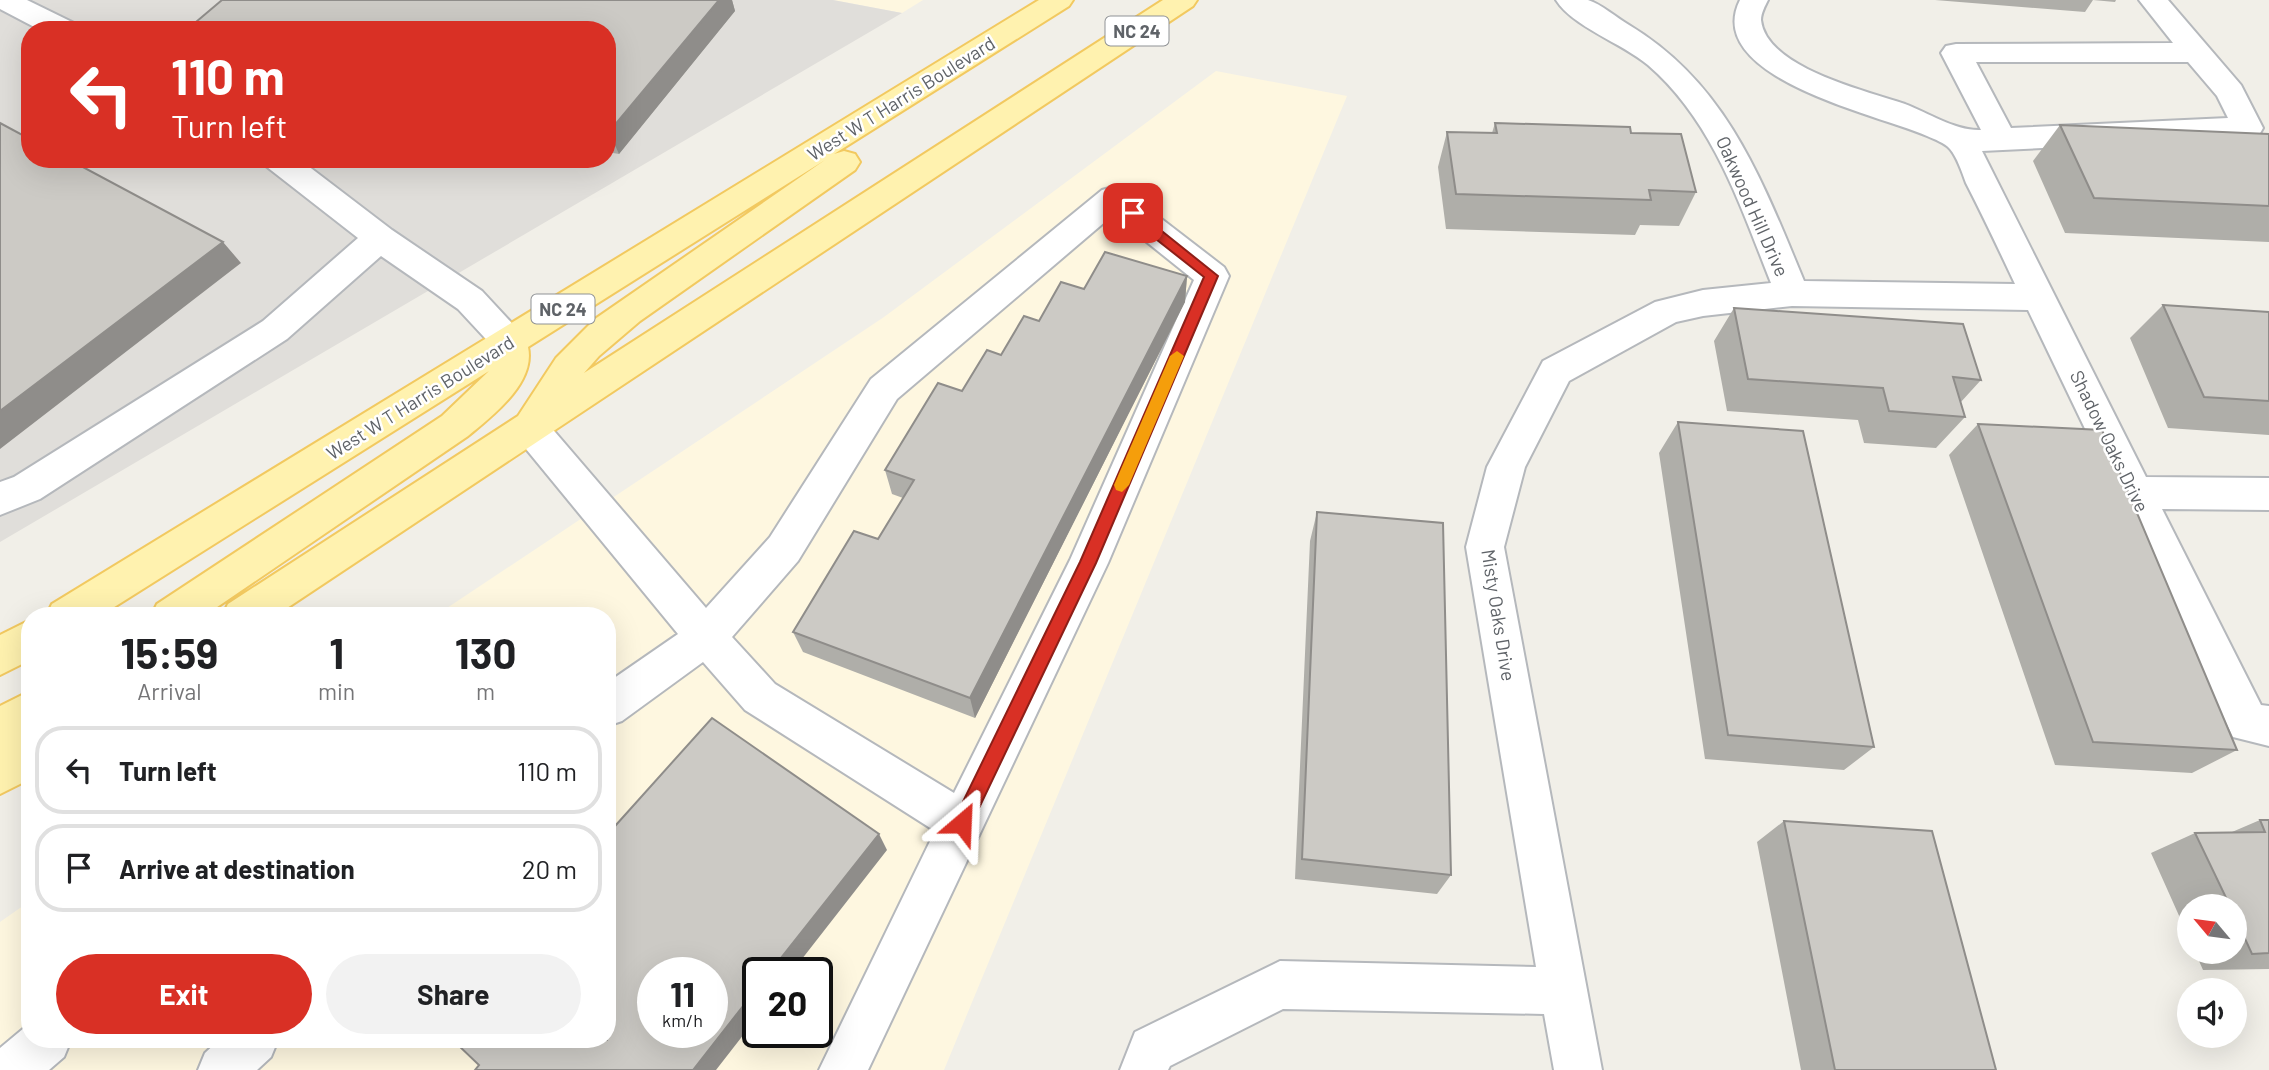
<!DOCTYPE html>
<style>
:root{--surface:#fff;--page:#f2f2f2;--text:#202124;--muted:#757577;--line:#e0e0e0;--accent:#d93025}
body{margin:0;font-family:Barlow,sans-serif;background:var(--page);color:var(--text);height:100vh;display:flex;flex-direction:column;font-size:26px;white-space:nowrap}
*{box-sizing:border-box;margin:0}
p{font-size:23px;color:var(--muted)}
.icon{flex:none;width:38px;height:38px;fill:none;stroke:currentColor;stroke-width:2;stroke-linecap:round;stroke-linejoin:round}
.map{position:relative;flex:1;overflow:hidden}
.side{position:absolute;left:21px;top:607px;width:595px;height:441px;display:flex;flex-direction:column;background:var(--surface);border-radius:28px;box-shadow:0 7px 28px #0002}
.side>*{flex:none}
.hud{position:absolute;left:21px;top:21px;width:595px;height:147px;border-radius:28px;box-shadow:0 7px 28px #0002;background:#d93025;color:#fff;overflow:hidden}
.needle{width:46px;rotate:299deg}
.tools{position:absolute;left:2177px;top:894px;display:grid;gap:14px}
.tools a{display:grid;place-items:center;width:70px;height:70px;border-radius:50%;background:var(--surface);box-shadow:0 7px 28px #0002;font-size:35px}
.speed{position:absolute;left:637px;top:957px;display:flex;gap:14px;font-size:35px;font-weight:700;text-align:center}
.speed>*{display:grid;place-content:center;width:91px;height:91px;border-radius:50%;background:var(--surface);box-shadow:0 7px 28px #0002;line-height:1}
.speed small{font-size:18px;font-weight:400}
.speed .limit{border:4px solid #111;border-radius:10px;background:#fff;color:#111}
.pin{position:absolute;display:grid;place-items:center;width:60px;height:60px;color:#fff;margin:-30px;border-radius:14px;box-shadow:0 4px 10px #0006}
.me{position:absolute;width:77px;margin:-38px;rotate:26deg;stroke-linejoin:round;filter:drop-shadow(0 0 5px #0008)}
.turn{display:flex;align-items:center;gap:24px;height:147px;padding:0 35px;font-size:32px}
.turn .icon{width:91px;height:91px;stroke-width:2.5}
.turn b{display:block;font-size:49px;line-height:60px}
.eta{display:flex;justify-content:space-evenly;align-items:center;height:119px;text-align:center}
.eta b{font-size:42px;font-weight:700;line-height:49px}
.button{display:flex;gap:14px;margin-top:auto;padding:14px 35px}
.button a{flex:1;height:80px;border-radius:42px;background:var(--accent);color:#fff;font-size:28px;font-weight:700;line-height:80px;text-align:center}
.button a+a{background:var(--page);color:var(--text)}
ul{padding:0;list-style:none}
li{display:flex;align-items:center;gap:21px;height:88px;margin:0 14px 10px;padding:0 21px;border:4px solid var(--line);border-radius:28px}
li div{flex:1}
li b{display:block;font-size:26px}
li em{font-style:normal}
.map>svg:first-child{display:block}
.commercial{fill:#fef7e0;fill-rule:evenodd}
.industrial{fill:#e0deda;fill-rule:evenodd}
.lines{fill:none;stroke-linecap:round;stroke-linejoin:round}
.minor-casing{stroke:#b5b8bc;stroke-width:4}
.major-casing{stroke:#f2c960;stroke-width:4}
.minor{fill:#fff;fill-rule:evenodd}
.major{fill:#fff2af;fill-rule:evenodd}
.wall{fill:#afaea9}
.shaded-wall{fill:#8f8d8a}
.building{fill:#cccac5;stroke:#8f8d8a;stroke-width:2;fill-rule:evenodd}
.route{fill:#d93025;stroke:#8d1f18;stroke-width:2}
.slow{fill:#f59e0b}
.labels{text-anchor:middle;dominant-baseline:central;stroke-width:5;stroke-linejoin:round;paint-order:stroke}
.shield{fill:#fff;stroke:#8f9295;stroke-width:2}
.shield-label{font-size:18px;font-weight:bold;fill:#5f6368}
.street-label{font-size:19px;fill:#5f6368;stroke:#fff}
</style>
<div class="map">
<svg width="2269" height="1070" viewBox="0 0 2269 1070">
<rect width="100%" height="100%" fill="#f1efe8"/>
<path class="commercial" d="M833,0h90l-21,13z
M1216,71l131,25 -403,974h-944v-148l30,-21v139h577v-424h-172l449,-299zM653,973h59v59h-59zM758,973h59v59h-59z"/>
<path class="industrial" d="M0,0h833l69,13 -902,529zM30,30h577v129h-577z"/>
<g class="lines">
<g class="minor-casing">
<path id="minor" d="M0,0h27l47,23 4,7h-38l-40,-21z
M1556,0c9,0 23,0 32,0 13,4 29,18 41,25 98,59 133,155 175,256l211,3c-16,-34 -32,-68 -49,-101 -4,-11 -9,-26 -16,-34 -5,-6 -16,-10 -23,-13 -47,-21 -226,-58 -187,-136h28c-3,6 -7,13 -7,20 5,48 106,71 144,84 24,9 50,27 76,26l-40,-77 5,-7 10,-2 217,-1 -34,-43h29l73,85 22,43 -4,7 -11,3 -266,13 164,326 123,1v32l-107,-1 99,196 8,1v40l-36,-9 -205,-427 -236,-4 -89,10 -27,6 -107,59 -44,86 -21,80 98,523h-48l-10,-56 -261,-5 -113,57 -2,4h-48l15,-38 145,-71 256,6 -70,-420 21,-80 56,-106 112,-59 48,-12 68,-7c-31,-78 -58,-162 -123,-218 -26,-22 -75,-38 -92,-65zM1976,62h212l29,34 11,22 -217,10z
M262,159h37l93,71 90,61 39,42 5,9 -5,9 -12,4 -12,-4 -39,-42 -77,-53 -94,83 -247,160 -40,16v-33l14,-5 249,-156 95,-83 -91,-71z
M1113,187l11,3 100,77 5,9 -121,287 -240,507h-49l116,-239 -190,-121 -42,-48 -81,59 -15,5v-43l71,-49 -161,-196 -5,-10 5,-10 13,-5 13,5 163,190 64,-71 101,-158 231,-189zM1113,215l81,65 -124,280 -116,233 -179,-109 -43,-47 66,-76 99,-162z
M30,1023v17h41l-7,17 -15,13h-49v-22z
M219,1040h59l-7,17 -14,13h-59l7,-17z"/>
</g>
<g class="major-casing">
<path id="major" d="M1039,0h34l-4,6 -235,148 10,-3 11,3 5,8 -5,8 -215,151 -41,35 -15,17 579,-373h34l-4,6 -918,610h-53l6,-12 290,-188 38,-58 39,-39 230,-159 -297,187c8,36 -36,69 -60,89l-264,180h-53l6,-12 285,-188 47,-45 -389,245h-54l6,-12z
M30,620v40l-30,15v-40z
M30,691v43l-4,3 4,-2v44l-30,15v-88z"/>
</g>
<use href="#minor" class="minor"/>
<use href="#major" class="major"/>
</g>
<path class="wall" d="M222,0h510l3,11 -116,143 -12,-2v-122h-415l-2,-3z
M1935,0h181l-1,2 -22,-2 -8,12z
M1495,123l136,10 65,59 -17,34 -39,-1 -5,10 -189,-6 -8,-62 9,-35 45,1z
M2060,125l209,9v108l-204,-9 -32,-72z
M1187,276l-2,26 -210,416 -172,-66 -10,-20 85,-93 25,-41 -11,-4 -7,-24 77,-79 77,-70 45,-32z
M2163,305l106,7v123l-101,-7 -38,-90z
M1734,308l247,72 -21,23 5,14 -29,31 -72,-5 -6,-23 -131,-9 -13,-70z
M1678,422l196,325 -30,23 -139,-11 -46,-306z
M1978,424l259,326 -45,23 -137,-8 -106,-310z
M1317,512l134,363 -14,19 -142,-15 15,-338z
M2260,820h9v149l-66,1 -8,-18h40v-46h-46v32l-38,-85 44,-20 37,-1z
M1784,821l212,249h-195l-44,-228z"/>
<path class="shaded-wall" d="M719,0h13l3,11 -116,143 -10,-22z
M223,242l18,21 -241,186v-38z
M1187,276l-2,26 -210,416 -5,-20z
M879,834l8,16 -96,123h-22z
M758,987v29l-42,54h-23z"/>
<path class="building" d="M222,0h497l-110,132h-2v-102h-407l-10,-3z
M0,123l30,16v20h38l155,83 -223,169z
M1495,123l135,4 1,6 50,1 15,58 -47,-2 2,10 -195,-6 -9,-62 50,1z
M2060,125l209,9v72l-175,-8z
M1105,252l82,24 -217,422 -177,-66 61,-101 24,8 36,-59 -29,-10 53,-87 24,8 25,-41 14,5 23,-39 15,5 22,-39 23,7z
M2163,305l106,7v89l-65,-4z
M1734,308l229,16 18,56 -28,-3 12,40 -76,-6 -6,-23 -135,-9z
M1678,422l125,9 71,316 -146,-12z
M1978,424l124,6 135,320 -144,-8z
M1317,512l126,11 8,352 -149,-16z
M712,718l167,116 -110,139h-11v14l-65,83h-218l4,-5 -22,-21 4,-4h146v-205zM653,973h59v59h-59z
M2260,820h9v133l-17,1 -17,-37v-11h-5l-35,-73 70,-1z
M1784,821l148,10 64,239h-161z"/>
<path class="route" d="M1133,208l85,68 -122,287 -127,266 -7,2 -6,-2 -3,-6 3,-7 124,-254 124,-285 -76,-60v-7z"/>
<path class="slow" d="M1177,351l7,5 -55,129 -7,7 -6,-2 -2,-5 56,-129z"/>
<g class="labels">
<g class="shield">
<rect x="1105.5" y="16.5" width="63" height="29" rx="5"/>
<rect x="531.5" y="294.5" width="63" height="29" rx="5"/>
</g>
<g class="shield-label">
<text x="1137" y="31">NC 24</text>
<text x="563" y="309">NC 24</text>
</g>
<g class="street-label">
<text transform="translate(901 98) rotate(-32)">West W T Harris Boulevard</text>
<text transform="translate(1753 206) rotate(66)">Oakwood Hill Drive</text>
<text transform="translate(420 397) rotate(-32)">West W T Harris Boulevard</text>
<text transform="translate(2110 441) rotate(64)">Shadow Oaks Drive</text>
<text transform="translate(1499 615) rotate(81)">Misty Oaks Drive</text>
</g>
</g>
</svg>
<div class="tools">
<a><svg class="needle" viewBox="-14 -14 28 28"><path d="M0-13l5 13h-10z" fill="#e53935"/><path d="M0 13l5-13h-10z" fill="#757577"/></svg></a>
<a><svg class="icon" aria-label="sound" viewBox="0 0 24 24"><path d="M4 9h4l5-4v14l-5-4H4zM17 9q2 3 0 6"/></svg></a>
</div>
<div class="speed"><div>11<small>km/h</small></div><div class="limit">20</div></div>
<div class="pin" style="left:1133px;top:213px;background:#d93025"><svg class="icon" aria-label="arrive" viewBox="0 0 24 24"><path d="M6 21V4h12l-3 4 3 4H6"/></svg></div>
<svg class="me" style="left:962px;top:823px" viewBox="-20 -20 40 40"><path d="M0-17L14 15 0 8-14 15z" fill="#d93025" stroke="#fff" stroke-width="4"/></svg>
<div class="hud">
<div class="turn"><svg class="icon" aria-label="left" viewBox="0 0 24 24"><path d="M17 20v-9H6M10 6l-5 5 5 5"/></svg><div><b>110 m</b>Turn left</div></div>
</div>
<section class="side">
<div class="eta">
<div><b>15:59</b><p>Arrival</p></div>
<div><b>1</b><p>min</p></div>
<div><b>130</b><p>m</p></div>
</div>
<ul>
<li><svg class="icon" aria-label="left" viewBox="0 0 24 24"><path d="M17 20v-9H6M10 6l-5 5 5 5"/></svg><div><b>Turn left</b></div><em>110 m</em></li>
<li><svg class="icon" aria-label="arrive" viewBox="0 0 24 24"><path d="M6 21V4h12l-3 4 3 4H6"/></svg><div><b>Arrive at destination</b></div><em>20 m</em></li>
</ul>
<div class="button"><a>Exit</a><a>Share</a></div>
</section>
</div>
